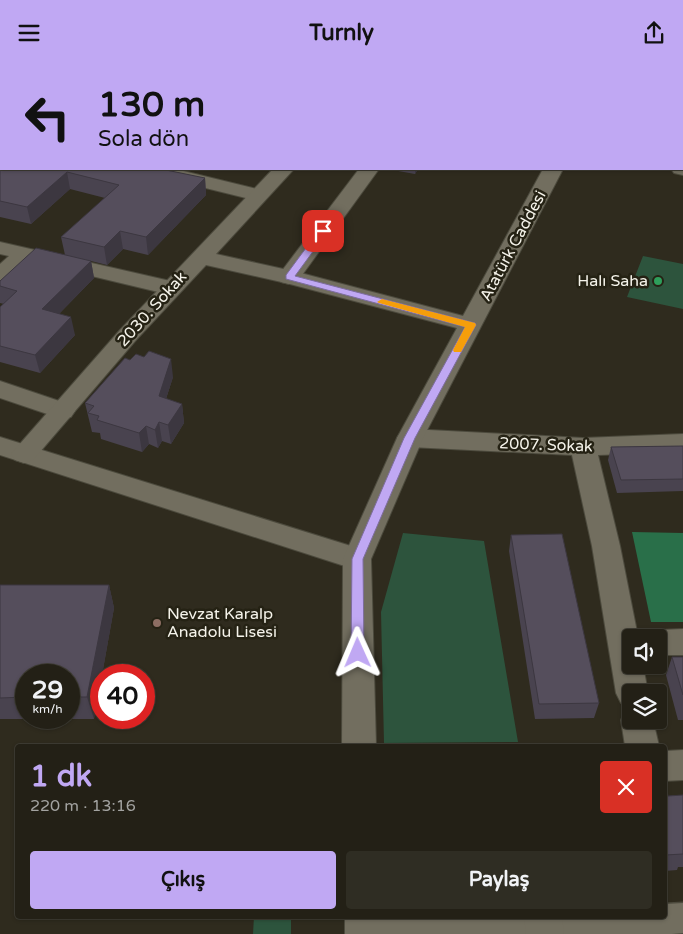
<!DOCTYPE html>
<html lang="tr">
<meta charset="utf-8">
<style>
:root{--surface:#232016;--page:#2f2d23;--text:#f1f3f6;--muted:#a3a3a1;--line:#403e35;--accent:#c0a8f3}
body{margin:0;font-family:"Varela Round",sans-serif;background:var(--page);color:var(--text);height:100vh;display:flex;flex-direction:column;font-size:19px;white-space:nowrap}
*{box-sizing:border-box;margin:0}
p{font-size:16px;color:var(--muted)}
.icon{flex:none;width:28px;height:28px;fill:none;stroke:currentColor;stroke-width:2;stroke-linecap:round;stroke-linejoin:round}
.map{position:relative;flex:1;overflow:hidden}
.panel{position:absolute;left:15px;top:679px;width:652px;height:175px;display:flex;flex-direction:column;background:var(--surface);border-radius:5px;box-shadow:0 1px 4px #0004,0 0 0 1px var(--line)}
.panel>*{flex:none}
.top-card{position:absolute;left:0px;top:0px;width:684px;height:105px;box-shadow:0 1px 4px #0004,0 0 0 1px var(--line);background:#c0a8f3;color:#111;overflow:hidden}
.fabs{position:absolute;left:622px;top:564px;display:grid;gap:10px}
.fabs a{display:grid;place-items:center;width:45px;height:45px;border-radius:5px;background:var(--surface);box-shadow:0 1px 4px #0004,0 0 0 1px var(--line);font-size:25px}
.speed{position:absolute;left:15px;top:599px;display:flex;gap:10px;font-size:25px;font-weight:700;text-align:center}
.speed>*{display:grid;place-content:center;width:65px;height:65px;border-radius:50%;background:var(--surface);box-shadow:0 1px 4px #0004,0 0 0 1px var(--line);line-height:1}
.speed small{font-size:12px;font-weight:400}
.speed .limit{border:8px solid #d22;background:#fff;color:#111}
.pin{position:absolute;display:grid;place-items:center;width:42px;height:42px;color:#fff;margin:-21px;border-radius:10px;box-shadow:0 2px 8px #0006}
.me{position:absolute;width:55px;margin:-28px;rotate:359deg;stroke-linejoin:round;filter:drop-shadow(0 0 4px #0008)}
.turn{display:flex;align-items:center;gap:18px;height:105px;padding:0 15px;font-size:22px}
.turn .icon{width:65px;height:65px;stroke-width:2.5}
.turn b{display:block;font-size:35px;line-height:42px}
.round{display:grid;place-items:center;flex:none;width:52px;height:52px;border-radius:5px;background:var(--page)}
.summary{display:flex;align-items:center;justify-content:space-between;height:85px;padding:0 15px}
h1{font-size:30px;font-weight:700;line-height:38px;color:var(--accent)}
.cta{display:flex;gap:10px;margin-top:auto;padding:10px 15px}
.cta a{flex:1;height:58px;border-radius:5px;background:var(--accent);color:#111;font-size:20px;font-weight:700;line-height:58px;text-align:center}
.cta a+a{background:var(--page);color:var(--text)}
header{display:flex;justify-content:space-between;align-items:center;height:65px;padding:0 15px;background:var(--accent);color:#111;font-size:22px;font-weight:700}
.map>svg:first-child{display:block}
.green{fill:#2d543d}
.forest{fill:#296f49}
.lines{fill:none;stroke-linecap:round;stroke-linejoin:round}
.pedestrian-casing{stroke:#4c4a3d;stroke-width:3}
.minor-casing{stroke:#4c4a3d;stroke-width:2}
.tertiary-casing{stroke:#4c4a3d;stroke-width:2}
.pedestrian{fill:#726e5f;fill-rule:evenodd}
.minor{fill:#726e5f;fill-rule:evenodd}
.tertiary{fill:#726e5f;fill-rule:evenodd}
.wall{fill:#49434f;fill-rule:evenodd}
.shaded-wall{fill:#3c3740}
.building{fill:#554e5c;stroke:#3c3740}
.route{fill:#c0a8f3;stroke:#7d6d9e}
.slow{fill:#f59e0b}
.leisure-dot{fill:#2e9e5b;stroke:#252214;stroke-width:2}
.education-dot{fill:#8d6e63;stroke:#252214;stroke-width:2}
.labels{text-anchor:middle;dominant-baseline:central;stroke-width:5;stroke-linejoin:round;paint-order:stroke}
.street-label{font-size:16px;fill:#f5f3ea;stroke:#252214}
.poi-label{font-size:16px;fill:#f5f3ea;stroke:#252214;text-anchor:end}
</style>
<header><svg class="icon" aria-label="menu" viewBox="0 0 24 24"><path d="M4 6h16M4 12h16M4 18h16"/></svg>Turnly<svg class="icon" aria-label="share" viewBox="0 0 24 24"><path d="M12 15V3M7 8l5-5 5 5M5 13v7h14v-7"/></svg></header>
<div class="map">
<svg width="683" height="869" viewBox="0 0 683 869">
<rect width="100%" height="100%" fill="#2f2b1e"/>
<path class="green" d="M643,191l40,8v45l-56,-12z
M403,468l81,8 34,201 -134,1 -3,-131z
M254,851h37v18h-38z"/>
<path class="forest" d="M632,467l51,1v89h-32z"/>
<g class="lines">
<g class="pedestrian-casing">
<path id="pedestrian" d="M683,838v30l-11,1h-321l-2,-5 4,-11 5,-2h307v-12z"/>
</g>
<g class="minor-casing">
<path id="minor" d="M142,104h33l90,22 3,4 -3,4 -7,2 -113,-28z
M359,104h20l-82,113 -8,2 -8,-2 -3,-5 3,-5z
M0,177l179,41 3,5 -3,5 -8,2 -142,-34 -21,19 -8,2v-18l9,-8 -9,-2z
M0,316l71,24 4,6 -4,6 -9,2 -62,-21z
M410,364l173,9 100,-4v18l-85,3 22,91 18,91h-7v28h12l5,28h-17v13l-10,-3 -5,-10 -24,-147 -20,-91 -162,-8 -9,-3 -4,-6 4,-6z
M0,372l367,114 4,8 -4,8 -10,3 -357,-115z
M683,564v26h-24v-18h-13l2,-3 11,-4z
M631,643v12h22l6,26h-34l-4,-26 4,-10z
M683,685v30l-18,1v-30z
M524,851h38l2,18h-38z"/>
</g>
<g class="tertiary-casing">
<path id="tertiary" d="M168,0h23l1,1h-23z
M607,0h18v1h-17z
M683,98v12l-9,-2 -3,-4h11z
M273,104h21l-78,85 81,18 166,44 80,-147h20l-140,269 -52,121 5,187h-34l1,-187 54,-121 60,-110 -171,-45 -80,-18 -70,75 -103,120 -9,3 -9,-3 -4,-6 109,-124z
M345,851h38v18h-38z"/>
</g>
<use href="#pedestrian" class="pedestrian"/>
<use href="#minor" class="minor"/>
<use href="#tertiary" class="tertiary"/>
</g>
<path class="wall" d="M0,97l205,16 1,17 -58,60 -25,-6 -16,16 -16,-4 3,17 -35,36 16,21 -35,38 -40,-11v-55l4,-3 -4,-1v-22l65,-26 -4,-18 44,-39 -35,-9 -39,35 -31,-7z
M387,104h31l-3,5z
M173,312l-7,22 16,5 2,19 -13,21 -9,-3 -4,7 -9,-4 -7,8 -41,-13 -1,-6 -8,-1 -7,-29z
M683,381v45l-66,2 -9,-33 3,-13z
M511,470l88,168 -5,15 -59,1 -26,-168z
M0,520h109l5,23 -12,67h-1l-7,44h-94zM26,610h43v42h-43z
M672,592h11v63h-5l-12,-45z
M665,727l3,4 15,-1v72h-5l-1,3 -12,1z"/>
<path class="shaded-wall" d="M1,61v14l-1,1v-14z
M415,104h3l-3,5z
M67,107l3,17 -39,35 -4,-17z
M205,113l1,17 -58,60 -2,-18z
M120,166l3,18 -16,16 -3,-18z
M91,196l3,17 -48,49 -4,-18z
M71,252l4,18 -35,38 -5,-18z
M171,294l2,18 -12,37 -2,-18z
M182,339l2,19 -13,21 -3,-19z
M159,357l3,19 -4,7 -3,-18z
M146,361l3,18 -7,8 -3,-19z
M109,520l5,23 -12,67h-1l-7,44 -7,-22z"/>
<path class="building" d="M412,0h161l-1,1h-161z
M638,0h33l-1,1h-33z
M0,15h1v46l-1,1z
M1,96v8h160l44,9 -59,59 -26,-6 -16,16 -43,-10 58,-52 -52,-13 -40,35 -27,-6v-39z
M36,183l55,13 -49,48 29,8 -36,38 -35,-9v-39l17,-16 -17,-5v-5z
M149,286l22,8 -12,37 23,8 -14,21 -9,-3 -4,8 -9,-4 -7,7 -42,-13 2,-4 -11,-3 6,-7 -9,-3 40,-45 5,2 6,-6 8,3z
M683,381v33l-62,1 -10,-33z
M562,469l37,169 -60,1 -28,-169z
M0,520h109l-22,112h-18v-22h-43v22l-26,1z
M672,592h11v38z
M667,726l1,5 15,-1v59l-18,1v-63z"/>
<path class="route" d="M323,163l5,3 -33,45 180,47 1,2 -61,113 -52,121 1,94 -2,4 -4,2 -5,-2 -2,-4 1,-94 52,-121 61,-111 -179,-48v-4l34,-46z"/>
<path class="slow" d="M382,234l93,24 1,2 -15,27h-7l-1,-2 12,-23 -86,-24 -2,-1z"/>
<circle class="leisure-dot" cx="658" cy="216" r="5"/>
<circle class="education-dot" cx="157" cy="558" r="5"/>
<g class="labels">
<g class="street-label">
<text transform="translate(513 181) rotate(-62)">Atatürk Caddesi</text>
<text transform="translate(152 244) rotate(-48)">2030. Sokak</text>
<text transform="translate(546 380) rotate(2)">2007. Sokak</text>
</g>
<g class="poi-label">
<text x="648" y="216">Halı Saha</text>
<text x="167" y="549" text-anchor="start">Nevzat Karalp<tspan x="167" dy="18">Anadolu Lisesi</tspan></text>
</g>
</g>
</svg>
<div class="fabs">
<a><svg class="icon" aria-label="sound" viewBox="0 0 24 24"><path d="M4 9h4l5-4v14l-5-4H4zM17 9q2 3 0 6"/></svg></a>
<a><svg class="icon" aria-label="layers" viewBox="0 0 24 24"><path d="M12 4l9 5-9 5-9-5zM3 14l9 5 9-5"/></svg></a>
</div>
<div class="speed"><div>29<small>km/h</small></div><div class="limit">40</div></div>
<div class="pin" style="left:323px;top:166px;background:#d93025"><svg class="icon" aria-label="arrive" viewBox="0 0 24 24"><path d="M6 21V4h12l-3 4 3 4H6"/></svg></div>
<svg class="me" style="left:358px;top:588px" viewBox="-20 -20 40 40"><path d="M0-17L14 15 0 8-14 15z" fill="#c0a8f3" stroke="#fff" stroke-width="4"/></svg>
<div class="top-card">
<div class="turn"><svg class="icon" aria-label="left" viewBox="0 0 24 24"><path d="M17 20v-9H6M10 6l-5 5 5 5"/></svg><div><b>130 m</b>Sola dön</div></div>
</div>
<section class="panel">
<div class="summary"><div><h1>1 dk</h1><p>220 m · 13:16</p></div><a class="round" style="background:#d93025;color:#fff"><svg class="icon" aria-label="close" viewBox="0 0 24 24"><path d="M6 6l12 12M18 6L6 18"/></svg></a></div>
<div class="cta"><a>Çıkış</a><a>Paylaş</a></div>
</section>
</div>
